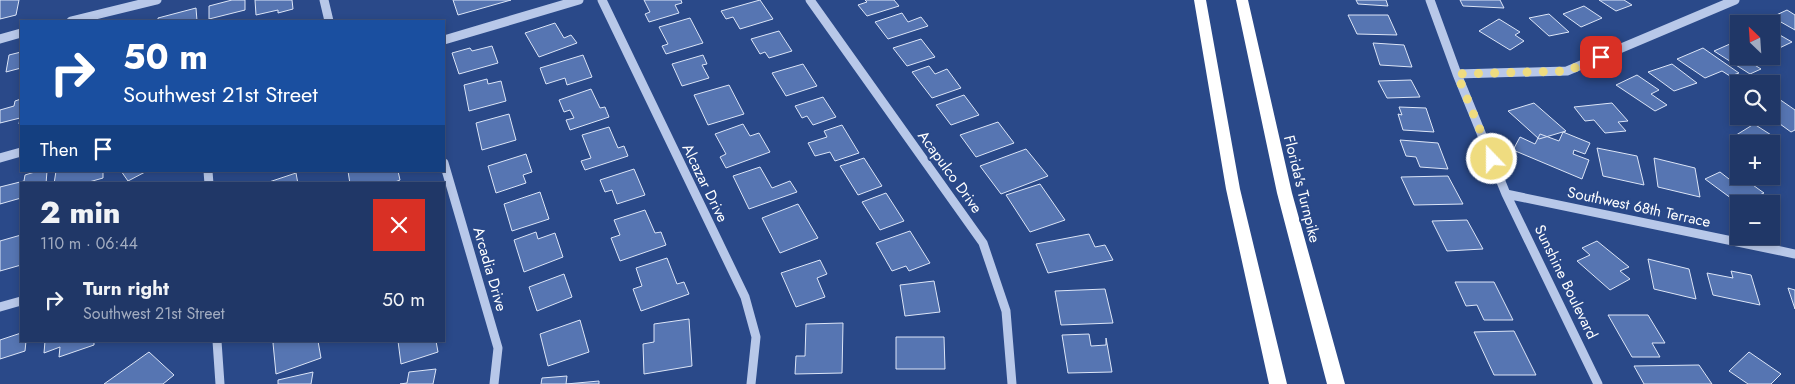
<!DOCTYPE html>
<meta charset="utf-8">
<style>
:root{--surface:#203767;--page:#283f6d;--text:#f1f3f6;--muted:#a2acc0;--line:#3d517b}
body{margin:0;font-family:Jost,sans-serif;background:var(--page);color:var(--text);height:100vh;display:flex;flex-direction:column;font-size:19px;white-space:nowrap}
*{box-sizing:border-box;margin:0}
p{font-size:16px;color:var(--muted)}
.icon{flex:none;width:28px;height:28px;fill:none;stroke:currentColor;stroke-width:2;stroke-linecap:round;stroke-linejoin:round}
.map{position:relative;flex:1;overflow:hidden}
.side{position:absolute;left:20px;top:182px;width:425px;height:160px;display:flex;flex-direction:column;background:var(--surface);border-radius:0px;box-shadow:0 2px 8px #0003,0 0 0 1px var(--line)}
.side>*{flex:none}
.guide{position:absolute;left:20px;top:20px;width:425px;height:152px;border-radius:0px;box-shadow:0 2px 8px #0003,0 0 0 1px var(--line);background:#1a4fa0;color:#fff;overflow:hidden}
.needle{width:32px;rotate:335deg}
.controls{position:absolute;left:1730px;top:15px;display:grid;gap:10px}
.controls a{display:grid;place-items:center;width:50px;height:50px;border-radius:0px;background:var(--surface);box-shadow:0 2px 8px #0003,0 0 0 1px var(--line);font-size:25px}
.pin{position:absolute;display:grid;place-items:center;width:42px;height:42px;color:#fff;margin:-21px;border-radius:10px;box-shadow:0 2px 8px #0006}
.me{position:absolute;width:55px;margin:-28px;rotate:338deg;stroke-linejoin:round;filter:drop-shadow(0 0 4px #0008)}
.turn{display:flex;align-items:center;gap:18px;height:105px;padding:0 20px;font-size:22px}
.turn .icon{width:65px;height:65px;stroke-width:2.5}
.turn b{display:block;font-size:35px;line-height:42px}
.then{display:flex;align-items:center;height:48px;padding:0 20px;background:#0003;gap:10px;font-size:19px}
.round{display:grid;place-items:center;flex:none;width:52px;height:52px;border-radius:0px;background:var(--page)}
.overview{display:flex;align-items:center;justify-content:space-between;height:85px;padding:0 20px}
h1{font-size:30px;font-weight:800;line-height:38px}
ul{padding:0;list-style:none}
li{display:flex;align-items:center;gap:15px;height:65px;padding:0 20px}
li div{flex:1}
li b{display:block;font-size:19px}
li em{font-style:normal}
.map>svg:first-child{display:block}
.building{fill:#5675b2;stroke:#dce5f7}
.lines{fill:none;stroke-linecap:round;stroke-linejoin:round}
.minor{stroke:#b8c8e9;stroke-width:9}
.highway{fill:#fff;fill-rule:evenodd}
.route{stroke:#efdc80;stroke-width:9;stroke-dasharray:0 16.2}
.labels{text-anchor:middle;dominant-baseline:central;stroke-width:4;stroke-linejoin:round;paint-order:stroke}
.street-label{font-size:15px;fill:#fff;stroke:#2a4989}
</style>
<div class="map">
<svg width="1795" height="384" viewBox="0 0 1795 384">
<rect width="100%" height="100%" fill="#2a4989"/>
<path class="building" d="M0,0h19l-3,15 -16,4z
M232,0h13v10l-36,9v-13z
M255,0h37l1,9 -15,4v-3l-22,5z
M453,0h58l-53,15z
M644,0h37l1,3 -7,2 4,8 -30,9 -4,-8 5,-2z
M760,0l13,19 -33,10 -7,-12 -7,2 -5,-8z
M865,0h29l5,6 -32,10 -9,-11 9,-3z
M1356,0h30l2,6 -30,-2z
M1460,0h40l4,8 -41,-2z
M1599,0h25l8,5 -16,6z
M1584,6l18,12 -21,9 -18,-13z
M196,8l1,13h-39v-3z
M1787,10l8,5v15l-23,-13z
M902,13l6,9 13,-5 7,9 -40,13 -13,-17z
M1549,14l20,18 -20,4 -20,-18z
M1348,15h40l9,20 -40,-1z
M690,18l13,25 -37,11 -4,-8 6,-2 -9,-17z
M1499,19l21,13 -5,3 9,6 -14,9 -31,-19z
M555,23l9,15 7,-3 6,8 -38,14 -14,-24z
M1771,30l21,12 -21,10z
M779,31l13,20 -23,7 -4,-6 -5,2 -9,-15z
M921,39l14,18 -28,9 -14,-18z
M1739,40v16l27,1 -13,7 8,5 -11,5 -36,-23z
M1373,43l31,2 8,22 -32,-2z
M492,46l6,17 -39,11 -7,-21 18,-5 2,3z
M1703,48l36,25 -9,3 -8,-5 -17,7 -28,-19z
M21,52v16l-15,4 3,-17z
M583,55l9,22 -25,8 -2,-7 -19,6 -6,-16z
M703,55l4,9 -5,1 7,13 -27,8 -10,-22z
M803,64l14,22 -31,10 -14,-23z
M1672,64l25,19 -23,8 -26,-19z
M929,66l6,8 12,-5 14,19 -29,10 -20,-26z
M1637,75l22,15 -8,4 16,11 -12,6 -39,-26z
M487,79l1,5 13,-3 5,20 -37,10 -5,-26z
M1411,80l9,17 -33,1 -9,-17z
M729,85l15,29 -36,11 -14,-30z
M591,89l9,19 5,-1 4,10 -39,13 -4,-10 8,-2 -4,-8 -6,2 -5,-12z
M964,95l15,20 -28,10 -15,-20z
M823,97l13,20 -23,8 -6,-9 -5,2 -7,-12z
M21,99v24l-2,1 1,-6 -20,5v-13l14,-4 1,-5z
M1779,99l16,11v20l-4,2 -22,-16h2v-14z
M1534,103l32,28 -27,8 -31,-28z
M1612,103l16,18 -10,1 8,9 -21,2 -11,-13 -9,1 -11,-14z
M1399,107l27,1 8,24 -31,-2 -5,-16 4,1z
M509,114l7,26 -34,10 -6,-27z
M998,122l16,21 -38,14 -16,-22z
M743,124l7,12 9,-3 11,19 -44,16 -6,-11 6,-3 -11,-20z
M1754,124l25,16 -8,5v-1h-28l-10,-7z
M842,125l17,28 -24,8 -5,-9 -15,4 -7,-13 19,-6 -3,-6z
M609,127l9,21 6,-2 4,10 -43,14 -4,-9 10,-3 -9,-23z
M1563,132l27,11 -5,11 -11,-4 -1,4 16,6 -7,19 -69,-29 7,-13 15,7 5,-10 19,7z
M1400,140l38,3 10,26 -28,-2 -4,-10 -10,-1z
M1597,148l40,8 7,29 -41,-9z
M1026,149l22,27 -47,18 -21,-28z
M526,154l6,18 -9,3 3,8 -30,10 -8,-27z
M864,158l18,28 -24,9 -18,-29z
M1654,158l41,10 5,29 -42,-10z
M760,167l12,21 18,-7 7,11 -48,17 -16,-33z
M634,169l11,26 -28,9 -5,-14 -7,2 -5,-12z
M38,171h9l-1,13h-25v14l-21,6v-17l24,-6 1,-6z
M56,171h47v7l-21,6h-28z
M121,171h26l-19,10z
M348,171h50l2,9 -10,4h-40z
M1720,172l9,7 10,-4 25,18 -25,11 -34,-25z
M296,173l2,11h-35z
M1448,176l15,28 -49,1 -13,-28z
M1040,184l25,36 -35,12 -24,-37z
M540,192l9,27 -37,12 -8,-27z
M886,193l18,28 -24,9 -18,-28z
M798,204l20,34 -38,15 -18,-35z
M645,210l10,23 6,-1 5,13 -46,16 -9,-23 9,-3 -6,-15z
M1467,220l16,29 -36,2 -15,-30z
M910,231l20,32 -21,8 -3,-5 -14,5 -16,-28z
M536,232l2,7 17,-6 8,24 -39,15 -10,-32z
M1089,234l6,13 10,-2 8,15 -65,13 -12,-29z
M21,235v30l-21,6v-30z
M1597,241l32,26 -9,4 10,8 -20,11 -33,-29 13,-6 -8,-7z
M667,258l10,26 7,-2 5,12 -48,17 -8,-22 9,-3 -6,-18z
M1648,259l41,10 7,30 -42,-10z
M820,260l7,14 -10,4 8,19 -29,10 -15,-34z
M1731,271l20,4 9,30 -47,-10 -6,-22 26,5z
M564,274l8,23 -35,14 -8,-24z
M934,281l6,31 -35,4 -5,-31z
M1455,282h39l19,38h-29l-7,-15 -11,1z
M1788,288l7,2v19z
M1105,289l8,34 -52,2 -6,-34z
M1608,315h40l17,28h-13l8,14h-28z
M689,319l3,47 -48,8 -1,-30 11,-2v-18z
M580,320l9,32 -41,14 -8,-32z
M843,323l-1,50 -47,1 1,-18h9l1,-32z
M1514,331l22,44h-42l-20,-43z
M21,333v8h5l-1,10 -25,8v-19z
M1089,334l2,12 15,-1v-7l6,34 -44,1 -6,-38z
M896,337h48l1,32h-49z
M45,341h49v4l-35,12 1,-10 -16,6z
M278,341h40l3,17 -45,16 -3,-31z
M398,341h38l2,11 -37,12z
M149,352l25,23 -11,9h-59z
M1749,352l32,22 -10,10h-23l-19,-13z
M1699,365l13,19h-68l-10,-18z
M436,369l-3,15h-33l7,-1 2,-11z
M313,372l-2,12h-33v-4z
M567,376l-1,8 33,-3v3h-58l1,-6z"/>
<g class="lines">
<path class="minor" d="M324,0l5,21
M602,0l143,297 11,40 -5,47
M810,0l173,243 23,68 6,73
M1430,0l27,74 49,120 92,190
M71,21l86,-21
M0,39l21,-6
M444,40l135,-40
M1457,74l110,-3 168,-71
M0,158l21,-6
M444,163l54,185 -4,36
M208,171l1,13
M1506,194l289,60
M0,307l21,-6
M217,341l3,43"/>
<path class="highway" d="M1194,0h12l34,189 47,195h-18l-43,-195z
M1236,0h12l44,193 53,191h-18l-50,-191z"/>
</g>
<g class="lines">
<path class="route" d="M1492,159l-35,-85 110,-3 34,-14"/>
</g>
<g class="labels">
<g class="street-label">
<text transform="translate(950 172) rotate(54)">Acapulco Drive</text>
<text transform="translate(705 183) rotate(64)">Alcazar Drive</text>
<text transform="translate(1302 189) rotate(76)">Florida's Turnpike</text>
<text transform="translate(1639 207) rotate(12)">Southwest 68th Terrace</text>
<text transform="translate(490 269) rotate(74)">Arcadia Drive</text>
<text transform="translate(1566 282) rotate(64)">Sunshine Boulevard</text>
</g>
</g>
</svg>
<div class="controls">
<a><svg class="needle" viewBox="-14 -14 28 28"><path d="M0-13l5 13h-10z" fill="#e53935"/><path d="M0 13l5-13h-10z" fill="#a2acc0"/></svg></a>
<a><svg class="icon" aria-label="search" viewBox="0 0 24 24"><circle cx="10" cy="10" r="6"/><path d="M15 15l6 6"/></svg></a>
<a>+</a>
<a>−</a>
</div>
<div class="pin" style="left:1601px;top:57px;background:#d93025"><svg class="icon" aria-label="arrive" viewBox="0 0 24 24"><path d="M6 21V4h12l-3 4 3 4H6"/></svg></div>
<svg class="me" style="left:1492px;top:159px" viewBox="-20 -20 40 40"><circle r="17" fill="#efdc80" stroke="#fff" stroke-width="3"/><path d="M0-11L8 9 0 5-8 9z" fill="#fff"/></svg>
<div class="guide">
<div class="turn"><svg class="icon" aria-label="right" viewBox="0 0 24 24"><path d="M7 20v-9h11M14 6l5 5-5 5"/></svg><div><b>50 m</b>Southwest 21st Street</div></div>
<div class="then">Then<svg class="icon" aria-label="arrive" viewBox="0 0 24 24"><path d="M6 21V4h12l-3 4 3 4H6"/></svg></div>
</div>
<section class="side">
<div class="overview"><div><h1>2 min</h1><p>110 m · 06:44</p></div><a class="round" style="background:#d93025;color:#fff"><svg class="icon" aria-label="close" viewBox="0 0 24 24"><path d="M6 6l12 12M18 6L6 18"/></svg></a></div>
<ul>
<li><svg class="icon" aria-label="right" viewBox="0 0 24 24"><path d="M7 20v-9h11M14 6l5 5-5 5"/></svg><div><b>Turn right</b><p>Southwest 21st Street</p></div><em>50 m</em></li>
</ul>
</section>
</div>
